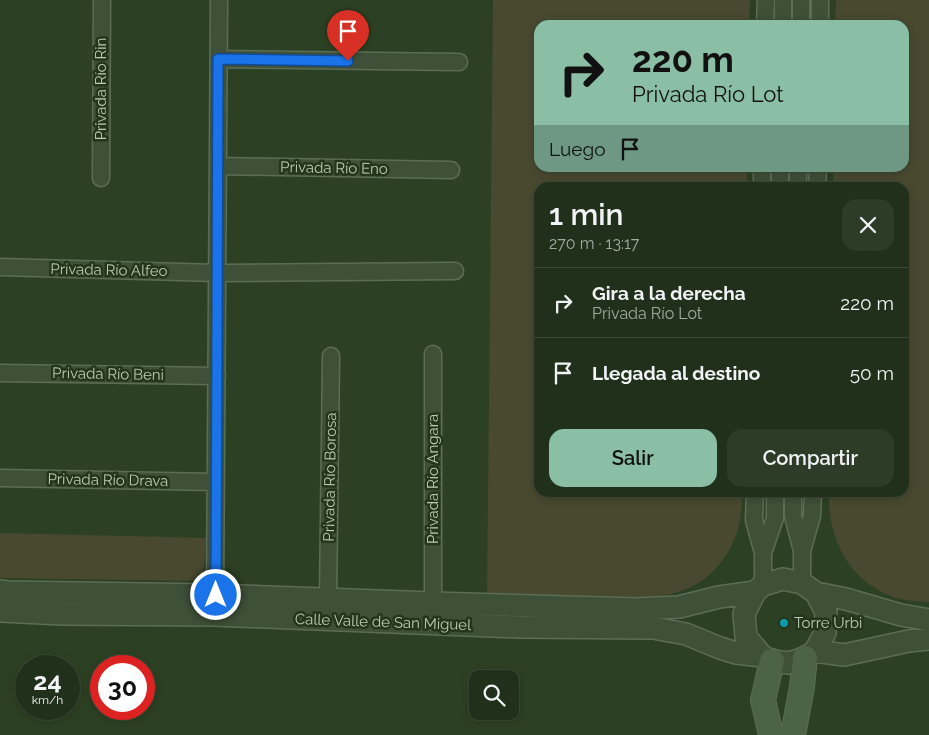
<!DOCTYPE html>
<html lang="es">
<meta charset="utf-8">
<style>
:root{--surface:#21301a;--page:#2d3c27;--text:#f1f3f6;--muted:#a2a9a2;--line:#3e4b39;--accent:#8abfa5}
body{margin:0;font-family:Raleway,sans-serif;background:var(--page);color:var(--text);height:100vh;display:flex;flex-direction:column;font-size:19px;white-space:nowrap}
*{box-sizing:border-box;margin:0}
p{font-size:16px;color:var(--muted)}
.icon{flex:none;width:28px;height:28px;fill:none;stroke:currentColor;stroke-width:2;stroke-linecap:round;stroke-linejoin:round}
.map{position:relative;flex:1;overflow:hidden}
.details{position:absolute;left:534px;top:182px;width:375px;height:315px;display:flex;flex-direction:column;background:var(--surface);border-radius:15px;box-shadow:0 2px 8px #0003,0 0 0 1px var(--line)}
.details>*{flex:none}
.top-card{position:absolute;left:534px;top:20px;width:375px;height:152px;border-radius:15px;box-shadow:0 2px 8px #0003,0 0 0 1px var(--line);background:#8abfa5;color:#111;overflow:hidden}
.controls{position:absolute;left:469px;top:670px;display:grid;gap:10px}
.controls a{display:grid;place-items:center;width:50px;height:50px;border-radius:10px;background:var(--surface);box-shadow:0 2px 8px #0003,0 0 0 1px var(--line);font-size:25px}
.speed{position:absolute;left:15px;top:655px;display:flex;gap:10px;font-size:25px;font-weight:700;text-align:center}
.speed>*{display:grid;place-content:center;width:65px;height:65px;border-radius:50%;background:var(--surface);box-shadow:0 2px 8px #0003,0 0 0 1px var(--line);line-height:1}
.speed small{font-size:12px;font-weight:400}
.speed .limit{border:8px solid #d22;background:#fff;color:#111}
.pin{position:absolute;display:grid;place-items:center;width:42px;height:42px;color:#fff;margin:-51px -21px;border-radius:50% 50% 50% 0;rotate:-45deg;box-shadow:0 0 5px #0007}
.pin .icon{rotate:45deg}
.me{position:absolute;width:55px;margin:-28px;rotate:0deg;stroke-linejoin:round;filter:drop-shadow(0 0 4px #0008)}
.turn{display:flex;align-items:center;gap:18px;height:105px;padding:0 15px;font-size:22px}
.turn .icon{width:65px;height:65px;stroke-width:2.5}
.turn b{display:block;font-size:35px;line-height:42px}
.then{display:flex;align-items:center;height:48px;padding:0 15px;background:#0003;gap:10px;font-size:19px}
.round{display:grid;place-items:center;flex:none;width:52px;height:52px;border-radius:15px;background:var(--page)}
.overview{display:flex;align-items:center;justify-content:space-between;height:85px;padding:0 15px}
h1{font-size:30px;font-weight:600;line-height:38px}
.primary-button{display:flex;gap:10px;margin-top:auto;padding:10px 15px}
.primary-button a{flex:1;height:58px;border-radius:15px;background:var(--accent);color:#111;font-size:20px;font-weight:600;line-height:58px;text-align:center}
.primary-button a+a{background:var(--page);color:var(--text)}
ul{padding:0;list-style:none}
li{display:flex;align-items:center;gap:15px;height:70px;padding:0 15px;border-top:1px solid var(--line)}
li div{flex:1}
li b{display:block;font-size:19px}
li em{font-style:normal}
.map>svg:first-child{display:block}
.green{fill:#48492f}
.lines{fill:none;stroke-linecap:round;stroke-linejoin:round}
.minor-casing{stroke:#5c6d55;stroke-width:19}
.tertiary-casing{stroke:#5c6d55;stroke-width:24}
.secondary-casing{stroke:#5c6d55;stroke-width:26}
.minor{stroke:#3e5038;stroke-width:16}
.tertiary{stroke:#3e5038;stroke-width:21}
.secondary{stroke:#4d6345;stroke-width:24}
.route-casing{stroke:#114b97;stroke-width:12}
.route{stroke:#1a73e8;stroke-width:9}
.culture-dot{fill:#0f9aa8;stroke:#23351c;stroke-width:2}
.labels{text-anchor:middle;dominant-baseline:central;stroke-width:5;stroke-linejoin:round;paint-order:stroke}
.street-label{font-size:15px;fill:#bacab4;stroke:#23351c}
.poi-label{font-size:15px;fill:#bacab4;stroke:#23351c;text-anchor:start}
</style>
<div class="map">
<svg width="929" height="735" viewBox="0 0 929 735">
<rect width="100%" height="100%" fill="#2c4023"/>
<path class="green" d="M493,0h257l-1,25h-210v143h208v19l-208,1v304l203,1c0,6 0,12 -1,19 -2,27 -18,55 -41,70 -13,8 -29,13 -44,15 -22,3 -46,1 -69,1 -33,-1 -66,-1 -100,-2z
M836,0h93v602c-13,-1 -26,-1 -38,-6 -44,-17 -63,-59 -62,-103l75,-1v-304l-71,-1v-19h71v-143h-69z
M0,533l206,5 -3,43 -203,-3z"/>
<g class="lines">
<g class="minor-casing">
<path id="minor" d="M765,25l1,-25
M783,25v-25
M801,25v-25
M820,25v-25
M219,59l240,3
M218,166l233,4
M101,178l1,-178
M762,188v-20
M780,188v-20
M798,188v-20
M817,188l1,-20
M0,267l217,6 238,-2
M433,354v249
M0,373l217,3
M0,478l216,4
M755,492l-1,28 9,33
M793,492v24l9,35v32
M802,551l10,-35 1,-24
M763,585v-32l12,-35v-26
M328,599l3,-243
M214,605l1,-10 4,-595"/>
</g>
<g class="tertiary-casing">
<path id="tertiary" d="M0,591l8,1 207,3 218,8 203,6 43,-2 40,-10 36,-5
M816,593l30,6 55,16 28,5
M0,611l62,3 151,1 306,12 134,1 33,6 34,14 16,5 26,3 10,5 17,2 16,-5 10,-7 10,-18 1,-21 -10,-19 -14,-10 -19,-4 -20,6 -8,7 -11,22 2,23 16,19
M815,651l29,4 65,-14 20,-2"/>
</g>
<g class="secondary-casing">
<path id="secondary" d="M771,735l-8,-35 9,-39
M793,735l9,-48 3,-29"/>
</g>
<use href="#minor" class="minor"/>
<use href="#tertiary" class="tertiary"/>
<use href="#secondary" class="secondary"/>
</g>
<g class="lines">
<g class="route-casing">
<path id="route" d="M216,595l2,-536 130,2"/>
</g>
<use href="#route" class="route"/>
</g>
<circle class="culture-dot" cx="784" cy="623" r="5"/>
<g class="labels">
<g class="street-label">
<text transform="translate(101 89) rotate(-90)">Privada Río Rin</text>
<text transform="translate(334 168) rotate(1)">Privada Río Eno</text>
<text transform="translate(109 270) rotate(1)">Privada Río Alfeo</text>
<text transform="translate(108 374) rotate(1)">Privada Río Beni</text>
<text transform="translate(330 477) rotate(-89)">Privada Río Borosa</text>
<text transform="translate(433 479) rotate(-90)">Privada Río Angara</text>
<text transform="translate(108 480) rotate(1)">Privada Río Drava</text>
<text transform="translate(383 622) rotate(2)">Calle Valle de San Miguel</text>
</g>
<g class="poi-label">
<text x="794" y="623">Torre Urbi</text>
</g>
</g>
</svg>
<div class="controls">
<a><svg class="icon" aria-label="search" viewBox="0 0 24 24"><circle cx="10" cy="10" r="6"/><path d="M15 15l6 6"/></svg></a>
</div>
<div class="speed"><div>24<small>km/h</small></div><div class="limit">30</div></div>
<div class="pin" style="left:348px;top:61px;background:#d93025"><svg class="icon" aria-label="arrive" viewBox="0 0 24 24"><path d="M6 21V4h12l-3 4 3 4H6"/></svg></div>
<svg class="me" style="left:216px;top:595px" viewBox="-20 -20 40 40"><circle r="17" fill="#1a73e8" stroke="#fff" stroke-width="3"/><path d="M0-11L8 9 0 5-8 9z" fill="#fff"/></svg>
<div class="top-card">
<div class="turn"><svg class="icon" aria-label="right" viewBox="0 0 24 24"><path d="M7 20v-9h11M14 6l5 5-5 5"/></svg><div><b>220 m</b>Privada Río Lot</div></div>
<div class="then">Luego<svg class="icon" aria-label="arrive" viewBox="0 0 24 24"><path d="M6 21V4h12l-3 4 3 4H6"/></svg></div>
</div>
<section class="details">
<div class="overview"><div><h1>1 min</h1><p>270 m · 13:17</p></div><a class="round"><svg class="icon" aria-label="close" viewBox="0 0 24 24"><path d="M6 6l12 12M18 6L6 18"/></svg></a></div>
<ul>
<li><svg class="icon" aria-label="right" viewBox="0 0 24 24"><path d="M7 20v-9h11M14 6l5 5-5 5"/></svg><div><b>Gira a la derecha</b><p>Privada Río Lot</p></div><em>220 m</em></li>
<li><svg class="icon" aria-label="arrive" viewBox="0 0 24 24"><path d="M6 21V4h12l-3 4 3 4H6"/></svg><div><b>Llegada al destino</b></div><em>50 m</em></li>
</ul>
<div class="primary-button"><a>Salir</a><a>Compartir</a></div>
</section>
</div>
